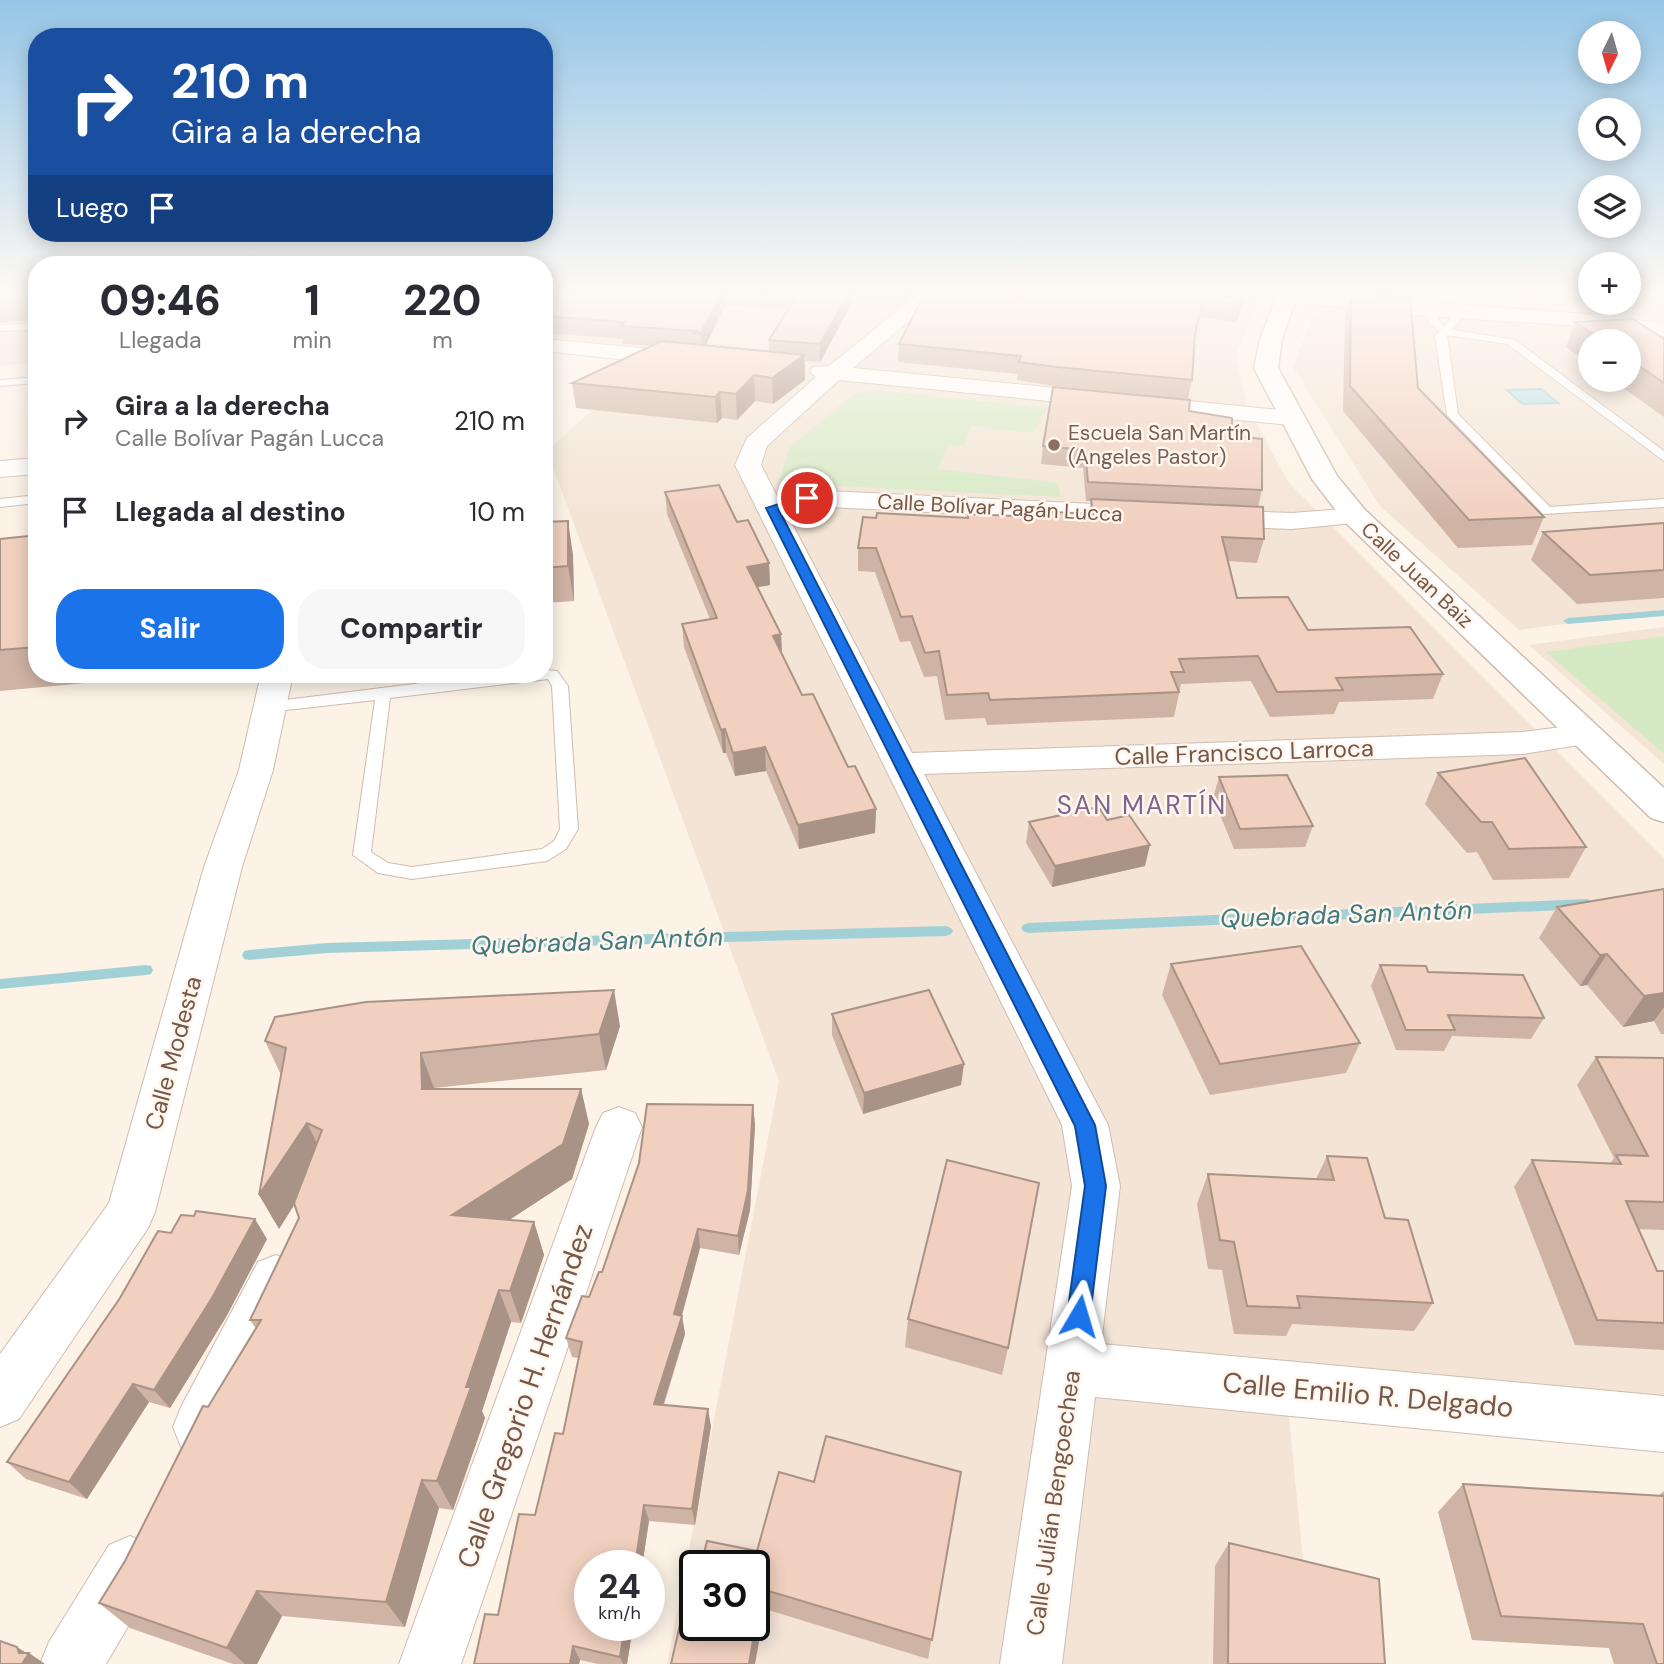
<!DOCTYPE html>
<html lang="es">
<meta charset="utf-8">
<style>
:root{--surface:#fff;--page:#f7f7f7;--text:#2b2b33;--muted:#7c7c81;--accent:#1a73e8}
body{margin:0;font-family:"DM Sans",sans-serif;background:var(--page);color:var(--text);height:100vh;display:flex;flex-direction:column;font-size:26px;white-space:nowrap}
*{box-sizing:border-box;margin:0}
p{font-size:23px;color:var(--muted)}
.icon{flex:none;width:38px;height:38px;fill:none;stroke:currentColor;stroke-width:2;stroke-linecap:round;stroke-linejoin:round}
.map{position:relative;flex:1;overflow:hidden}
.details{position:absolute;left:28px;top:256px;width:525px;height:427px;display:flex;flex-direction:column;background:var(--surface);border-radius:28px;box-shadow:0 4px 18px #0003}
.details>*{flex:none}
.hud{position:absolute;left:28px;top:28px;width:525px;height:214px;border-radius:28px;box-shadow:0 4px 18px #0003;background:#1a4fa0;color:#fff;overflow:hidden}
.needle{width:46px;rotate:185deg}
.fabs{position:absolute;left:1578px;top:21px;display:grid;gap:14px}
.fabs a{display:grid;place-items:center;width:63px;height:63px;border-radius:50%;background:var(--surface);box-shadow:0 4px 18px #0003;font-size:35px}
.speed{position:absolute;left:574px;top:1550px;display:flex;gap:14px;font-size:35px;font-weight:700;text-align:center}
.speed>*{display:grid;place-content:center;width:91px;height:91px;border-radius:50%;background:var(--surface);box-shadow:0 4px 18px #0003;line-height:1}
.speed small{font-size:18px;font-weight:400}
.speed .limit{border:4px solid #111;border-radius:10px;background:#fff;color:#111}
.pin{position:absolute;display:grid;place-items:center;width:60px;height:60px;color:#fff;margin:-30px;border:4px solid #fff;border-radius:50%;box-shadow:0 2px 7px #0007}
.me{position:absolute;width:77px;margin:-38px;rotate:7deg;stroke-linejoin:round;filter:drop-shadow(0 0 5px #0008)}
.turn{display:flex;align-items:center;gap:24px;height:147px;padding:0 28px;font-size:32px}
.turn .icon{width:91px;height:91px;stroke-width:2.5}
.turn b{display:block;font-size:49px;line-height:60px}
.then{display:flex;align-items:center;height:66px;padding:0 28px;background:#0003;gap:14px;font-size:26px}
.eta{display:flex;justify-content:space-evenly;align-items:center;height:119px;text-align:center}
.eta b{font-size:42px;font-weight:800;line-height:49px}
.primary-button{display:flex;gap:14px;margin-top:auto;padding:14px 28px}
.primary-button a{flex:1;height:80px;border-radius:28px;background:var(--accent);color:#fff;font-size:28px;font-weight:800;line-height:80px;text-align:center}
.primary-button a+a{background:var(--page);color:var(--text)}
ul{padding:0;list-style:none}
li{display:flex;align-items:center;gap:21px;height:91px;padding:0 28px}
li div{flex:1}
li b{display:block;font-size:26px}
li em{font-style:normal}
.map>svg:first-child{display:block}
.residential{fill:#f3e4d5;fill-rule:evenodd}
.green{fill:#d6e9c5}
.water{fill:#bbe1e5;stroke:#a1d1d7;stroke-width:2}
.lines{fill:none;stroke-linecap:round;stroke-linejoin:round}
.stream{fill:#a1d1d7;fill-rule:evenodd}
.service-casing{stroke:#cfbcaf;stroke-width:2}
.minor-casing{stroke:#cfbcaf;stroke-width:2}
.tertiary-casing{stroke:#cfbcaf;stroke-width:3}
.service{fill:#fff;fill-rule:evenodd}
.minor{fill:#fff;fill-rule:evenodd}
.tertiary{fill:#fff;fill-rule:evenodd}
.wall{fill:#cfb3a4;fill-rule:evenodd}
.shaded-wall{fill:#a99286}
.building{fill:#f1d0bf;stroke:#a99286;stroke-width:2}
.route{fill:#1a73e8;stroke:#114b97;stroke-width:2}
.education-dot{fill:#8d6e63;stroke:#fff6ed;stroke-width:2.5}
.labels{text-anchor:middle;dominant-baseline:central;stroke-width:5;stroke-linejoin:round;paint-order:stroke}
.far-education-label{font-size:21px;fill:#785e54;stroke:#fff6ed;text-anchor:start}
.far-street-label{font-size:21px;fill:#75584b;stroke:#fff6ed}
.street-label{font-size:24px;fill:#75584b;stroke:#fff6ed}
.neighbourhood-label{font-size:26px;letter-spacing:2px;fill:#7f6391;stroke:#fff6ed}
.water-label{font-size:26px;font-style:italic;fill:#437a80;stroke:#fff6ed}
.near-street-label{font-size:28px;fill:#75584b;stroke:#fff6ed}
</style>
<div class="map">
<svg width="1664" height="1664" viewBox="0 0 1664 1664">
<rect width="100%" height="100%" fill="#fcf2e6"/>
<path class="residential" d="M0,291h37v71l-37,4z
M544,291h726l-14,14 -20,51 10,47 42,79 376,376v566l-378,-37 27,277h-646l112,-583 -232,-630 110,-100 -113,-11zM695,1566h59v60h-59z
M1339,308l125,12 30,-2 120,6 -7,-11 57,-2v300l-145,19 -139,-124 -87,-139 20,-52zM1591,341h38v39h-38z
M1664,627v137l-135,-119z"/>
<path class="green" d="M874,390l173,18 -14,25 -62,-7 -7,20 -16,-2 -10,25 120,14 2,14 -282,-14 12,-36 64,-53z
M1664,636v118l-118,-102z"/>
<path class="water" d="M1541,389l17,14 -36,1 -15,-14z"/>
<g class="lines">
<path class="stream" d="M1664,610v6l-96,8 -5,-3 5,-3z
M1587,899l5,2 1,3 -1,3 -5,2 -559,24 -5,-2 -2,-3 2,-3 5,-2z
M946,926l5,2 2,3 -2,3 -5,2 -619,17 -78,7 -5,-1 -2,-4 2,-4 5,-1 78,-7z
M146,965l5,1 2,4 -2,4 -5,1 -146,14v-10z"/>
<g class="service-casing">
<path id="service" d="M1423,308h6l15,18 6,-6 -1,-10h6l5,10 -8,9 2,1 61,10 149,111v10l-157,-117 -60,-9 11,79 92,93 114,-8v8l-121,7 -96,-99 -12,-79 4,-5 -10,-8z
M0,325l26,-1 5,3 -5,3 -26,1z
M37,377v6l-37,3v-6z
M37,495v8l-37,4v-8z
M544,670l13,1 11,15 10,143 -12,20 -19,12 -135,18 -34,-6 -25,-18 22,-155 -106,12 -8,-5 8,-5 201,-25 74,-3zM548,679l4,7 8,143 -6,12 -12,8 -130,18 -24,-4 -17,-11 19,-154z"/>
</g>
<g class="minor-casing">
<path id="minor" d="M922,291h23l-92,77 437,43 8,2 4,5 -4,5 -8,2 -451,-45 -72,66 -6,19 17,33 29,-8 330,16 9,2 4,6 -4,6 -9,2 -329,-16 -22,6 126,241 611,-21 63,-8 12,4 5,7 -5,7 -75,12 -599,20 184,351 12,61 -19,158 563,52v56l-569,-55 -33,267h-62l72,-478 -10,-61 -327,-660 12,-27 69,-61 -6,-5 3,-5 16,-1z
M1283,291l330,25 51,8v12l-51,-8 -187,-12 -138,-14 -10,-6z
M544,339l139,13 11,7 -11,7 -139,-15z
M37,458v16l-37,3v-16z
M1355,508l10,2 3,6 -3,6 -73,7 -79,-3 -10,-2 -3,-6 3,-6 10,-2 79,3z
M261,674h32l-20,96 -31,97 -87,345 -7,16 -129,191 -19,8v-73l109,-151 95,-336 35,-97z
M619,1107l16,6 7,14 -181,537h-62l197,-537 7,-14z
M276,1255l18,7 7,17 -80,168 -20,8 -20,-8 -8,-20 8,-20 77,-145z
M130,1536l21,9 9,21 -9,21 -45,77h-66l9,-22 60,-97z"/>
</g>
<g class="tertiary-casing">
<path id="tertiary" d="M1279,291h20l-17,48 -4,29 59,108 28,34 299,278v34l-13,-4 -306,-296 -33,-43 -58,-111 6,-29z"/>
</g>
<use href="#service" class="service"/>
<use href="#minor" class="minor"/>
<use href="#tertiary" class="tertiary"/>
</g>
<path class="wall" d="M0,291h37v29l-37,3z
M544,291h374l-12,9 -49,-6 -37,68 -15,-1v19l-32,24 -18,-3 -18,19 -15,-2 -5,5 -141,-15 -4,-25 79,-37 -28,-2v-5l-79,-6v-21l10,-11 -10,-1zM725,306l64,3 -20,31v11l-63,-6z
M1248,291l-12,31 -37,-5 -4,21 -3,42 -4,19 -134,-13 -37,-6 1,-6 -120,-12 1,-18z
M1351,291l67,97 126,129 -12,28 -74,3 -115,-137 2,-96z
M1575,322l89,17v78l-52,-37h17v-39h-38v24l-25,-18z
M1189,411l43,25 30,54 -4,17 6,32 -7,24 -29,-2 9,37 71,32 135,44 -10,25 -94,3 -5,12 -64,3 -19,-36 -70,3 -7,33 -187,8 -2,-7 -40,2 -8,-44 -13,1 -14,-36 -10,1 -25,-70 -17,-1v-23l110,-30 46,-2v-6l75,3 2,-12h-5l-3,-33 -42,-4 2,-18z
M665,492l72,30 32,41 1,22 -13,2 24,47 1,20 20,41 46,72 28,42 -1,24 -76,16 -33,-78 -31,5 -9,-23h-3l-39,-106 -2,-23 28,-5 -43,-105z
M544,522l29,33 1,46 -30,2z
M1664,523v75l-87,6 -46,-44 12,-28z
M37,535v139h145l-182,17v-152z
M1438,773l148,74 -17,31 -76,2 -16,-28 -10,1 -42,-49z
M1219,777l94,49 -8,21 -71,2 -21,-51z
M1107,820l38,46 -93,21 -26,-44 3,-21z
M1664,889v145h-3l-7,-13 -31,6 -36,-42 -7,1 -41,-48 18,-31z
M1171,964l189,79 -14,30 -136,22 -48,-100z
M1380,965l48,7 116,46 -13,21 -79,-3 -8,15 -48,-1 -25,-64z
M832,1014l129,71 -98,29 -31,-79z
M620,1026l-14,44 -172,18v1h147l8,35 -17,55 -63,41 25,2 10,33 -23,68 -10,-1 -29,89 3,7 -32,92 -14,-2 -34,119 -123,-11 -25,48h-24l-103,-36 -31,-25 26,-42 83,-154 48,-78 -6,-9 49,-102 -5,-14 -15,25 2,-154 -16,-34z
M1596,1057l68,1v172l-26,-1 19,42h7v79l-89,-5 -61,-158 18,-27 78,4 4,-6 -37,-73z
M753,1105l2,20 -5,85 -11,45 -39,-7 -18,68 3,18 -21,71 47,21 -16,99 -46,-4 -7,45h-52v60h43l-6,38h-29l-18,-4 -1,4h-105l24,-49 37,-100 28,-81 16,-76 -7,-1 -6,-19 23,-41 13,-25z
M1327,1156l58,62 48,85 -19,28 -122,-7 -6,12 -52,-2 -12,-64 -14,-1 -11,-65 11,-30 108,5z
M171,1233l96,6 -41,78 -56,91 -21,-6 -62,97 -61,-20 -19,-17z
M908,1319l100,29 -6,27 -97,-28z
M961,1472l-33,187 -163,-50 -73,5 65,-63 57,-69z
M1463,1484l195,12 6,-5v173h-50l-5,-16 -137,-8 -34,-128z
M1229,1543l156,121h-172l2,-98z"/>
<path class="shaded-wall" d="M31,291l6,13 -1,16 -10,-23z
M723,291h1l1,15 -22,45 -2,-18z
M850,291h7v3l-37,68v-18z
M907,291h11l-12,9z
M1245,291h3l-12,31 4,-17z
M804,355l1,25 -32,24 -1,-26z
M754,375l1,26 -18,19 -1,-26z
M720,392l2,26 -5,5 -2,-26z
M568,521l5,34 1,46 -6,-35z
M769,563l1,22 -22,4 -1,-22z
M781,634l1,23 -9,-21z
M725,729l1,24h-3l-2,-23z
M765,747l1,24 -31,5 -2,-23z
M876,809l-1,24 -76,16 -1,-24z
M1150,845l-5,21 -93,21 3,-21z
M1607,954l-20,31 -7,1 20,-31z
M614,990l6,36 -14,44 -7,-36z
M1664,993v14l-10,14 -31,6 21,-31z
M421,1053l13,35 2,36 -14,-35z
M964,1064l-3,21 -98,29 1,-21z
M581,1089l8,35 -17,55 -107,70 -13,-34z
M753,1105l2,20 -5,85 -11,45 -1,-19z
M307,1123l17,35 -45,71 -20,-34z
M255,1219l12,20 -41,78 -56,91 -16,-18z
M534,1222l10,33 -23,68 -11,-32z
M698,1229l2,19 -19,70 1,-2 3,18 -27,87 -4,-17 20,-90z
M499,1290l12,32 -29,89 3,7 -32,92 -16,-29 29,-94z
M133,1384l16,18 -62,97 -18,-17z
M708,1409l3,17 -16,99 -3,-16z
M422,1480l17,28 -34,119 -19,-25z
M644,1505l5,16 -7,45h-7z
M762,1589l3,20 -10,55h-6z
M257,1591l25,25 -25,48h-12l-18,-16z
M625,1626h8l-6,38h-4l-3,-7z
M573,1646l7,14 -1,4h-9z
M17,1647l11,7 1,-1 16,11h-23z"/>
<path class="building" d="M0,291h31l-5,6 -26,1z
M564,291h159l-22,42h-7l3,-2 -76,-5 3,-4 -80,-6v-4z
M785,291h65l-30,53 -51,-4 30,-48z
M929,291h316l-5,14 -37,-5 -8,34 -3,46 -135,-13 -38,-5 2,-6 -122,-12 24,-47z
M1351,291l59,8 8,89 126,129 -75,3 -119,-134z
M1633,319l31,20v44l-35,-24v-18h-26l-28,-19z
M662,341l142,14 -32,23 -18,-3 -18,19 -16,-2 -5,5 -143,-14z
M1053,387l137,13 -1,11 43,7v18l30,3v51l-174,-8 -3,-32 -42,-4z
M719,485l18,37 11,-2 21,43 -22,4 34,67 -8,2 29,59 11,-1 35,73 7,-1 21,43 -78,16 -33,-78 -32,6 -8,-24 -4,1 -39,-106 35,-6 -52,-126z
M1091,499l172,8 1,32 -42,-2 15,61 51,-1 20,33 102,-3 33,47 -107,4 7,12 -66,2 -19,-36 -79,3 5,13h-13l8,20 -189,8 -2,-7 -41,2 -8,-44 -14,2 -13,-37 -11,1 -25,-69h-18l5,-31 13,1 1,-5 91,5v-4l47,2 -1,-6 79,4z
M568,521v45l-24,2v-46z
M1664,523v47l-74,5 -47,-43z
M37,535v112l-37,3v-111z
M1525,758l61,89 -77,2 -17,-27h-11l-43,-49z
M1287,775l26,51 -73,3 -21,-52z
M1099,807l8,13 22,-5 21,30 -95,21 -26,-44z
M1664,889v104l-20,3 -37,-42 -7,1 -43,-48z
M1301,946l59,97 -140,21 -49,-100z
M1380,965l46,1 2,6 95,3 21,43 -96,-3 7,15h-49z
M614,990l-15,44 -178,19 1,36h159l-18,55 -111,71 82,7 -24,69 -11,-1 -33,97h5l-34,94 -15,-1 -36,122 -129,-11 -30,57 -128,-45 26,-42 78,-155 5,1 53,-87h-11l49,-102 -5,-15 28,-73 -15,-7 -48,72 27,-147 -21,-7 10,-24 91,-15z
M929,990l35,74 -100,29 -32,-79z
M1596,1057l68,1v144l-38,-1 31,70h7v52l-67,-3 -65,-160 89,4 -5,-9 32,1z
M647,1104l106,1 -5,85 -10,46 -40,-7 -24,85 8,2 -28,88 54,5 -16,100 -48,-4 -9,61h-45v60h35l-5,31 -47,-11 -3,18h-96l11,-50 13,1 21,-101 16,1 20,-82 8,1 19,-92 -16,-4 16,-42 7,1 10,-25h3l37,-109z
M1327,1156l40,2 18,60 23,2 25,83 -136,-7 3,12 -53,-2 -13,-64 -14,-2 -12,-66 126,6z
M947,1160l92,23 -31,165 -100,-29z
M196,1211l59,8 -43,79 -58,92 -21,-6 -64,98 -62,-20 113,-164 38,-67 13,2 10,-18 13,1z
M826,1436l135,36 -29,168 -170,-51 -13,75h-78l12,-53 9,3 3,-16v28h59v-60h-53l6,-25 50,10 22,-79 35,10z
M1463,1484l201,12v168h-7l-14,-40 -142,-8z
M1229,1543l150,36 6,85h-157z
M0,1641l17,6 2,6h10l-7,11h-22z"/>
<linearGradient id="sky" x2="0" y2="1"><stop stop-color="#96c6e7"/><stop offset="0.56" stop-color="#fef9f4"/><stop offset="1" stop-color="#fef9f4" stop-opacity="0"/></linearGradient>
<rect width="1664" height="524" fill="url(#sky)"/>
<path class="route" d="M807,495l5,3 -1,3 -32,9 316,615 11,61 -16,130 -3,8 -8,3 -8,-3 -4,-8 18,-130 -10,-60 -309,-618z"/>
<circle class="education-dot" cx="1054" cy="445" r="7"/>
<g class="labels">
<g class="far-education-label">
<text x="1068" y="433">Escuela San Martín<tspan x="1068" dy="24">(Angeles Pastor)</tspan></text>
</g>
<g class="far-street-label">
<text transform="translate(1000 508) rotate(3)">Calle Bolívar Pagán Lucca</text>
<text transform="translate(1417 575) rotate(43)">Calle Juan Baiz</text>
</g>
<g class="street-label">
<text transform="translate(1244 752) rotate(-2)">Calle Francisco Larroca</text>
<text transform="translate(173 1053) rotate(-75)">Calle Modesta</text>
<text transform="translate(1053 1503) rotate(-82)">Calle Julián Bengoechea</text>
</g>
<g class="neighbourhood-label">
<text x="1142" y="805">SAN MARTÍN</text>
</g>
<g class="water-label">
<text transform="translate(1346 914) rotate(-2)">Quebrada San Antón</text>
<text transform="translate(597 941) rotate(-2)">Quebrada San Antón</text>
</g>
<g class="near-street-label">
<text transform="translate(1368 1395) rotate(5)">Calle Emilio R. Delgado</text>
<text transform="translate(525 1396) rotate(-71)">Calle Gregorio H. Hernández</text>
</g>
</g>
</svg>
<div class="fabs">
<a><svg class="needle" viewBox="-14 -14 28 28"><path d="M0-13l5 13h-10z" fill="#e53935"/><path d="M0 13l5-13h-10z" fill="#7c7c81"/></svg></a>
<a><svg class="icon" aria-label="search" viewBox="0 0 24 24"><circle cx="10" cy="10" r="6"/><path d="M15 15l6 6"/></svg></a>
<a><svg class="icon" aria-label="layers" viewBox="0 0 24 24"><path d="M12 4l9 5-9 5-9-5zM3 14l9 5 9-5"/></svg></a>
<a>+</a>
<a>−</a>
</div>
<div class="speed"><div>24<small>km/h</small></div><div class="limit">30</div></div>
<div class="pin" style="left:807px;top:498px;background:#d93025"><svg class="icon" aria-label="arrive" viewBox="0 0 24 24"><path d="M6 21V4h12l-3 4 3 4H6"/></svg></div>
<svg class="me" style="left:1079px;top:1316px" viewBox="-20 -20 40 40"><path d="M0-17L14 15 0 8-14 15z" fill="#1a73e8" stroke="#fff" stroke-width="4"/></svg>
<div class="hud">
<div class="turn"><svg class="icon" aria-label="right" viewBox="0 0 24 24"><path d="M7 20v-9h11M14 6l5 5-5 5"/></svg><div><b>210 m</b>Gira a la derecha</div></div>
<div class="then">Luego<svg class="icon" aria-label="arrive" viewBox="0 0 24 24"><path d="M6 21V4h12l-3 4 3 4H6"/></svg></div>
</div>
<section class="details">
<div class="eta">
<div><b>09:46</b><p>Llegada</p></div>
<div><b>1</b><p>min</p></div>
<div><b>220</b><p>m</p></div>
</div>
<ul>
<li><svg class="icon" aria-label="right" viewBox="0 0 24 24"><path d="M7 20v-9h11M14 6l5 5-5 5"/></svg><div><b>Gira a la derecha</b><p>Calle Bolívar Pagán Lucca</p></div><em>210 m</em></li>
<li><svg class="icon" aria-label="arrive" viewBox="0 0 24 24"><path d="M6 21V4h12l-3 4 3 4H6"/></svg><div><b>Llegada al destino</b></div><em>10 m</em></li>
</ul>
<div class="primary-button"><a>Salir</a><a>Compartir</a></div>
</section>
</div>
